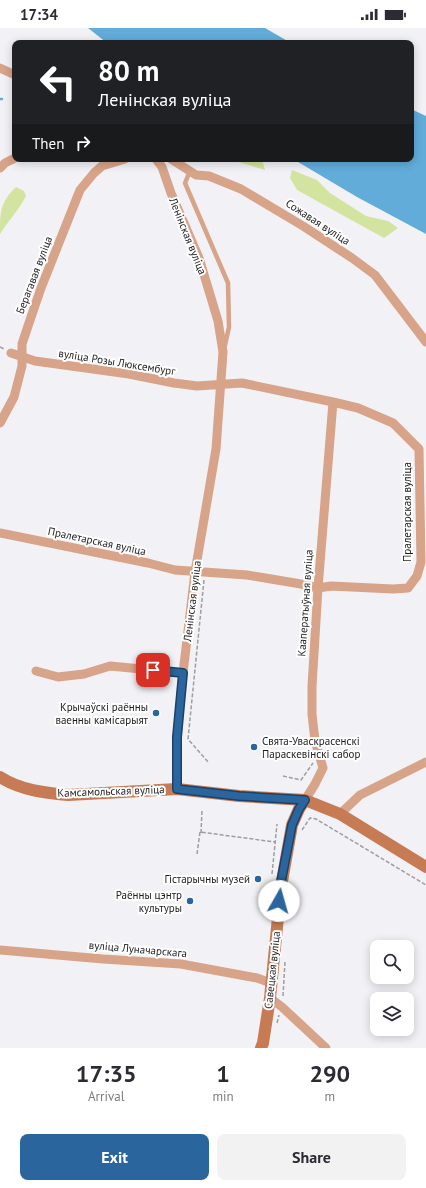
<!DOCTYPE html>
<meta charset="utf-8">
<style>
:root{--surface:#fff;--page:#f2f2f3;--text:#2b2b33;--muted:#7c7c81;--accent:#2a659d}
body{margin:0;font-family:"PT Sans",sans-serif;background:var(--page);color:var(--text);height:100vh;display:flex;flex-direction:column;font-size:15px;white-space:nowrap}
*{box-sizing:border-box;margin:0}
p{font-size:13px;color:var(--muted)}
.icon{flex:none;width:22px;height:22px;fill:none;stroke:currentColor;stroke-width:2;stroke-linecap:round;stroke-linejoin:round}
.map{position:relative;height:1020px;overflow:hidden}
.drawer{display:flex;flex-direction:column;background:var(--surface);flex:1}
.drawer>*{flex:none}
.guide{position:absolute;left:12px;top:12px;width:402px;height:122px;border-radius:8px;box-shadow:0 2px 10px #0003;background:#202124;color:#fff;overflow:hidden}
.controls{position:absolute;left:370px;top:912px;display:grid;gap:8px}
.controls a{display:grid;place-items:center;width:44px;height:44px;border-radius:8px;background:var(--surface);box-shadow:0 2px 10px #0003;font-size:20px}
.pin{position:absolute;display:grid;place-items:center;width:34px;height:34px;color:#fff;margin:-17px;border-radius:8px;box-shadow:0 2px 6px #0006}
.me{position:absolute;width:44px;margin:-22px;rotate:7deg;stroke-linejoin:round;filter:drop-shadow(0 0 3px #0008)}
.turn{display:flex;align-items:center;gap:14px;height:84px;padding:0 20px;font-size:18px}
.turn .icon{width:52px;height:52px;stroke-width:2.5}
.turn b{display:block;font-size:28px;line-height:34px}
.then{display:flex;align-items:center;height:38px;padding:0 20px;background:#0003;gap:8px;font-size:15px}
.eta{display:flex;justify-content:space-evenly;align-items:center;height:68px;text-align:center}
.eta b{font-size:24px;font-weight:700;line-height:28px}
.cta{display:flex;gap:8px;margin-top:auto;padding:8px 20px}
.cta a{flex:1;height:46px;border-radius:8px;background:var(--accent);color:#fff;font-size:16px;font-weight:700;line-height:46px;text-align:center}
.cta a+a{background:var(--page);color:var(--text)}
.status{display:flex;justify-content:space-between;align-items:center;height:28px;padding:0 20px;background:var(--surface);direction:ltr}
.status svg{height:11px;fill:currentColor}
.map>svg:first-child{display:block}
.green{fill:#d3e4a0}
.water{fill:#62acda}
.lines{fill:none;stroke-linecap:round;stroke-linejoin:round}
.stream{stroke:#62acda;stroke-width:2.5}
.path{stroke:#9e9da0;stroke-width:1.5;stroke-dasharray:4 2;stroke-linecap:butt}
.lane{stroke:#d7a389;stroke-width:4.5}
.street{stroke:#d7a389;stroke-width:9}
.secondary{stroke:#c67b54;stroke-width:12}
.route-casing{stroke:#1b4266;stroke-width:10}
.route{stroke:#2a659d;stroke-width:7}
.poi-dot{fill:#2a659d;stroke:#fff;stroke-width:1.5}
.labels{text-anchor:middle;dominant-baseline:central;stroke-width:4;stroke-linejoin:round;paint-order:stroke}
.street-label{font-size:11px;fill:#1c1c1e;stroke:#fff}
.poi-label{font-size:11px;fill:#1c1c1e;stroke:#fff;text-anchor:end}
</style>
<div class="status"><b>17:34</b><svg viewBox="0 0 49 12"><path d="M0 12V9h3v3zM5 12V6h3v6zM10 12V3h3v9zM15 12V0h3v12zM26 1h20v11H26zM47 4h2v5h-2z"/></svg></div>
<div class="map">
<svg width="426" height="1020" viewBox="0 0 426 1020">
<rect width="100%" height="100%" fill="#f2f1f5"/>
<path class="green" d="M229,131h33l3,11z
M292,142l25,10 13,13 36,23 22,5 10,7 -14,10 -87,-48 -7,-12z
M16,159l8,4 2,5c-7,14 -18,25 -26,38 0,-21 0,-32 16,-47z"/>
<path class="water" d="M88,0h177l26,15h-184z
M411,81l15,7v118l-69,-37 -64,-38h118z"/>
<g class="lines">
<path class="stream" d="M0,71h2"/>
<path class="path" d="M20,14v1
M0,319l4,2
M204,552l-16,159 21,24
M283,748l18,4 12,-17
M302,802l8,-12 6,1 110,66
M201,805l1,-23
M197,826l3,-22 75,10
M272,846l5,-50
M283,968l2,-34
M277,995l2,-8"/>
<path class="lane" d="M190,143l-5,12 43,100 1,44 -4,18"/>
<path class="street" d="M0,40l15,7
M156,131l6,8 9,26 28,65 19,63 5,31 -7,97 -21,123 -12,101 -6,64v52
M171,131l25,16 13,1 32,13 62,37 49,32 23,17 51,67
M0,140l5,-5 10,-5
M0,395l14,-26 8,-31v-22l7,-21 12,-35 39,-98 14,-17 8,-7 23,-7
M0,505l148,30 27,7 72,5 54,9 17,4 13,-2 62,3 15,-1 9,-12 4,-14 -2,-113 -26,-26 -35,-15 -25,-6 -91,-19 -45,3 -23,-3 -45,-9 -94,-13 -24,-8
M36,643l22,6 26,-3 26,-8 73,7
M305,772l10,-16 8,-16 -8,-27 -3,-27v-28l6,-98 15,-186
M340,786l20,-19 66,-33
M0,922l103,9 78,5 76,14 14,5
M270,970l12,9 44,41"/>
<path class="secondary" d="M0,749c20,13 45,16 68,18l109,-6 62,7 66,4 35,14 86,53
M261,1020l2,-5 7,-45 11,-111 11,-62 7,-16 6,-9"/>
</g>
<g class="lines">
<g class="route-casing">
<path id="route" d="M153,642l30,3 -6,64v52l62,7 66,4 -6,9 -7,16 -12,62 -1,14"/>
</g>
<use href="#route" class="route"/>
</g>
<g class="poi-dot">
<circle cx="156" cy="685" r="4"/>
<circle cx="254" cy="719" r="4"/>
<circle cx="258" cy="851" r="4"/>
<circle cx="190" cy="873" r="4"/>
</g>
<g class="labels">
<g class="street-label">
<text transform="translate(318 194) rotate(33)">Сожавая вуліца</text>
<text transform="translate(188 208) rotate(68)">Ленінская вуліца</text>
<text transform="translate(34 247) rotate(-69)">Берагавая вуліца</text>
<text transform="translate(117 334) rotate(9)">вуліца Розы Люксембург</text>
<text transform="translate(407 484) rotate(-90)">Пралетарская вуліца</text>
<text transform="translate(97 513) rotate(12)">Пралетарская вуліца</text>
<text transform="translate(192 573) rotate(-83)">Ленінская вуліца</text>
<text transform="translate(305 575) rotate(-86)">Кааператыўная вуліца</text>
<text transform="translate(111 763) rotate(-2)">Камсамольская вуліца</text>
<text transform="translate(138 921) rotate(5)">вуліца Луначарскага</text>
<text transform="translate(272 942) rotate(-84)">Савецкая вуліца</text>
</g>
<g class="poi-label">
<text x="148" y="679">Крычаўскі раённы<tspan x="148" dy="13">ваенны камісарыят</tspan></text>
<text x="262" y="713" text-anchor="start">Свята-Уваскрасенскі<tspan x="262" dy="13">Параскевінскі сабор</tspan></text>
<text x="250" y="851">Гістарычны музей</text>
<text x="182" y="867">Раённы цэнтр<tspan x="182" dy="13">культуры</tspan></text>
</g>
</g>
</svg>
<div class="controls">
<a><svg class="icon" aria-label="search" viewBox="0 0 24 24"><circle cx="10" cy="10" r="6"/><path d="M15 15l6 6"/></svg></a>
<a><svg class="icon" aria-label="layers" viewBox="0 0 24 24"><path d="M12 4l9 5-9 5-9-5zM3 14l9 5 9-5"/></svg></a>
</div>
<div class="pin" style="left:153px;top:642px;background:#d93025"><svg class="icon" aria-label="arrive" viewBox="0 0 24 24"><path d="M6 21V4h12l-3 4 3 4H6"/></svg></div>
<svg class="me" style="left:279px;top:873px" viewBox="-20 -20 40 40"><circle r="19" fill="#fff"/><path d="M0-13L10 11 0 6-10 11z" fill="#2a659d"/></svg>
<div class="guide">
<div class="turn"><svg class="icon" aria-label="left" viewBox="0 0 24 24"><path d="M17 20v-9H6M10 6l-5 5 5 5"/></svg><div><b>80 m</b>Ленінская вуліца</div></div>
<div class="then">Then<svg class="icon" aria-label="right" viewBox="0 0 24 24"><path d="M7 20v-9h11M14 6l5 5-5 5"/></svg></div>
</div>
</div>
<section class="drawer">
<div class="eta">
<div><b>17:35</b><p>Arrival</p></div>
<div><b>1</b><p>min</p></div>
<div><b>290</b><p>m</p></div>
</div>
<div class="cta"><a>Exit</a><a>Share</a></div>
</section>
